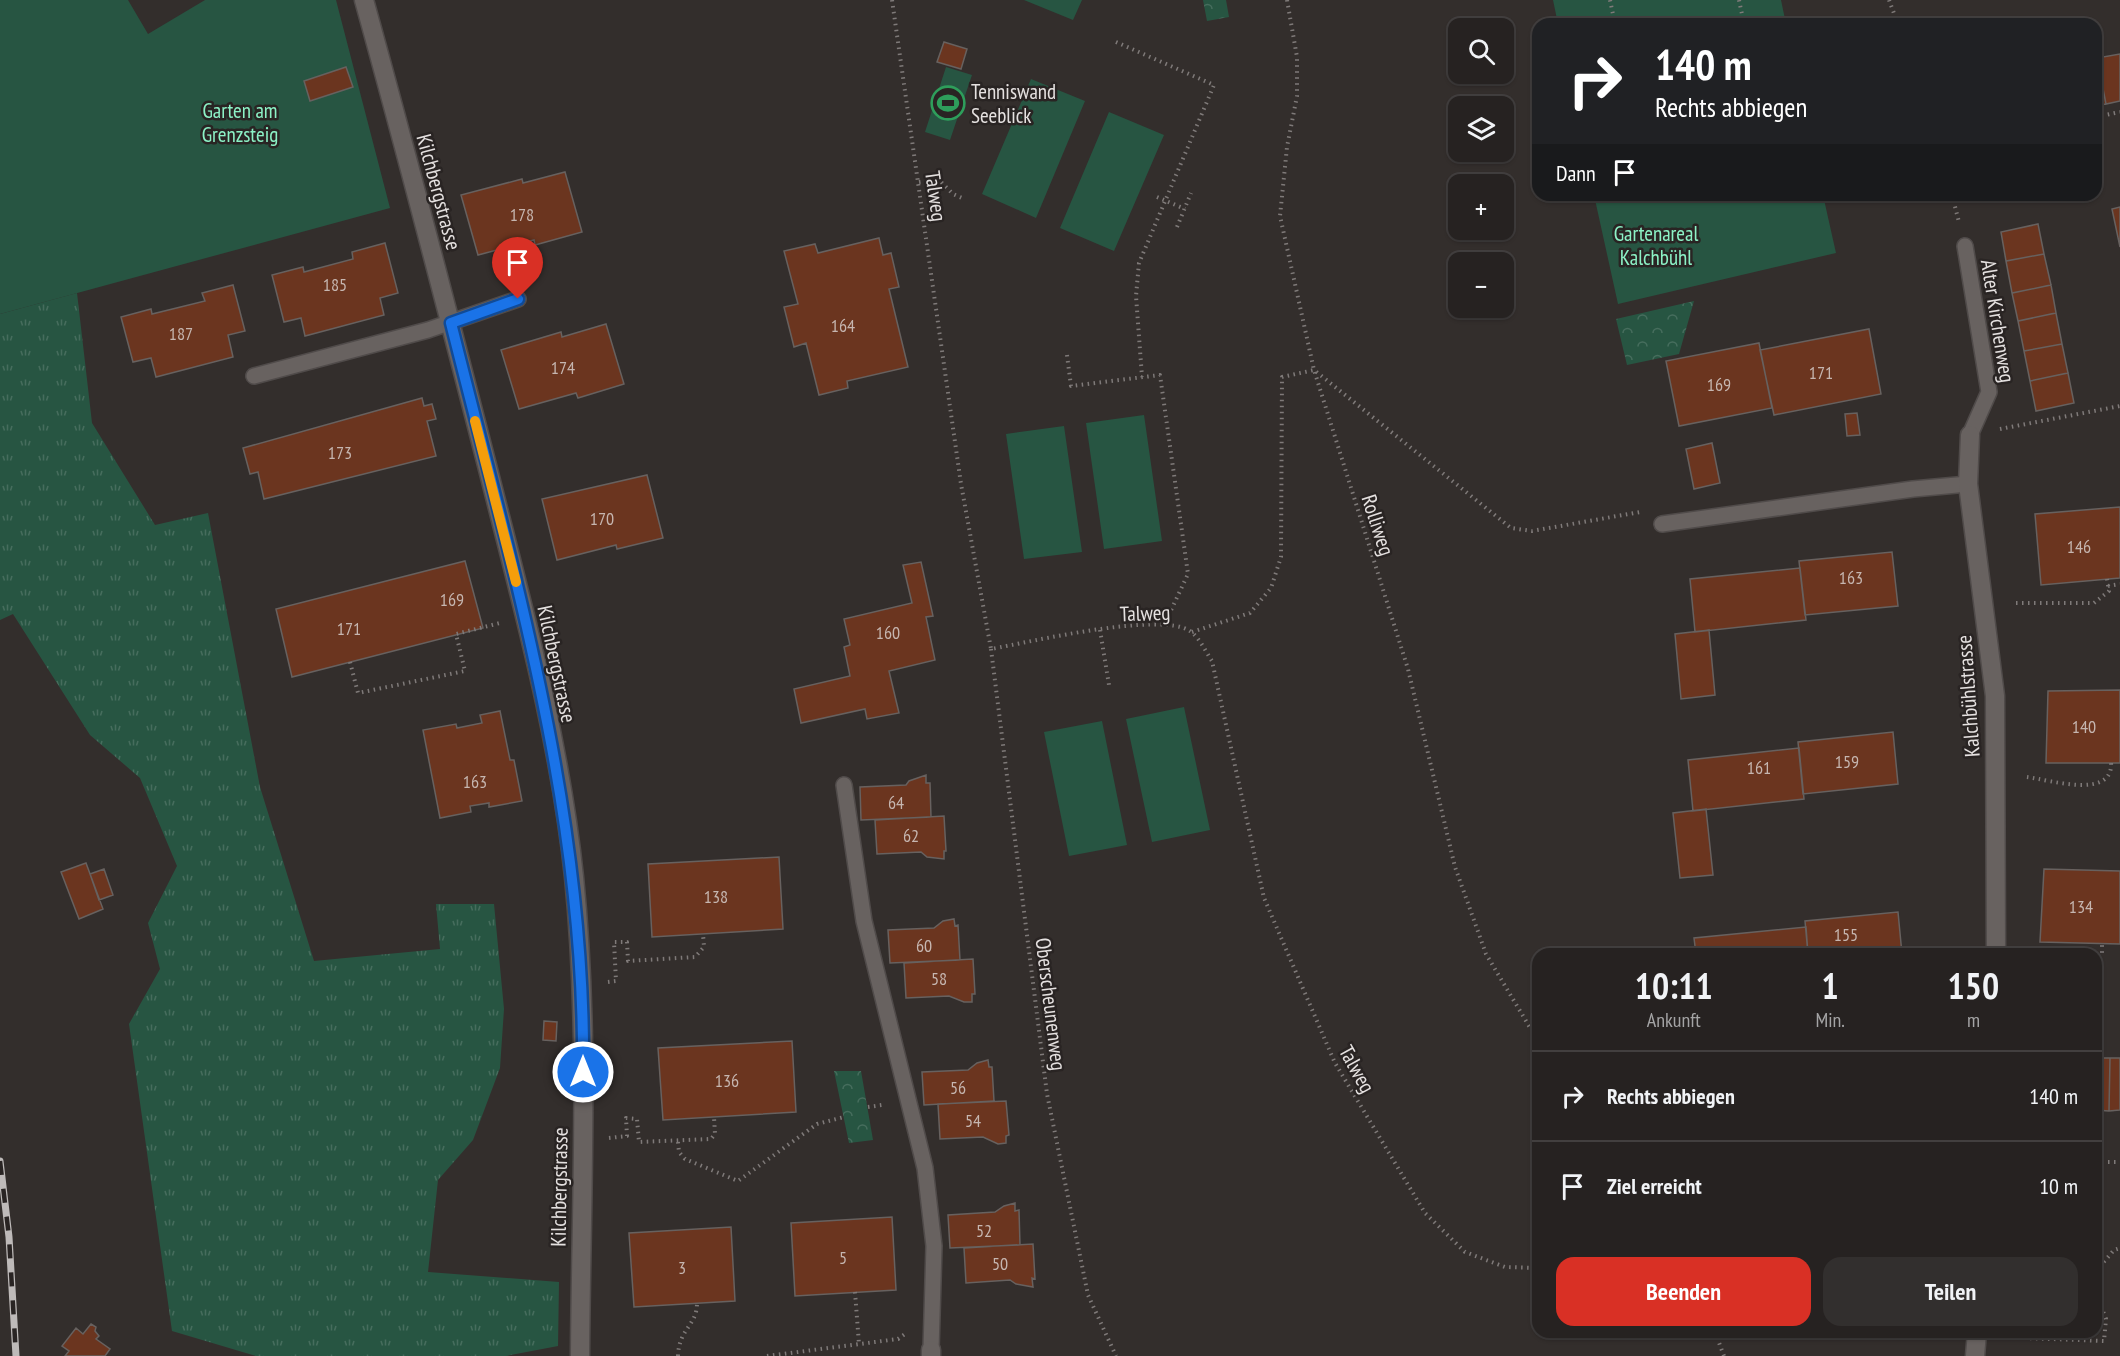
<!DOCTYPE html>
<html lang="de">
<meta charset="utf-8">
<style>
:root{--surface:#262221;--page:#322f2e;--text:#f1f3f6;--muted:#a4a4a5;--line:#423f3f;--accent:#d93025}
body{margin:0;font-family:"PT Sans Narrow",sans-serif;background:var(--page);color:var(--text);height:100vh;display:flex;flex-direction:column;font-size:22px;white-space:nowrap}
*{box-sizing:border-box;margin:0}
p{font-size:20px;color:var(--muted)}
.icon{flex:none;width:33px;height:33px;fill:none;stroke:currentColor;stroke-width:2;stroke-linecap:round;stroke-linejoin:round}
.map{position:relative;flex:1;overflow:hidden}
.details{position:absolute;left:1532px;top:948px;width:570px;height:390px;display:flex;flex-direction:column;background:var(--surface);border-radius:18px;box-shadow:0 2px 4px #0004,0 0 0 2px var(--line)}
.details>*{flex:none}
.guide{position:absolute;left:1532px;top:18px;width:570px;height:183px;border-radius:18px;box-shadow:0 2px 4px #0004,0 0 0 2px var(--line);background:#202124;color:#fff;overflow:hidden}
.controls{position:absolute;left:1448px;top:18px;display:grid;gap:12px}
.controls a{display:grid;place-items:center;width:66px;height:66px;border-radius:12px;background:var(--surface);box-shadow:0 2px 4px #0004,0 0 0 2px var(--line);font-size:30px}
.pin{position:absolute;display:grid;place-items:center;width:51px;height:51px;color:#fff;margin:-62px -26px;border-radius:50% 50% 50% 0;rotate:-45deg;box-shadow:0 0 6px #0007}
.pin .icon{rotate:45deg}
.me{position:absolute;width:66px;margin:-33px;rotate:0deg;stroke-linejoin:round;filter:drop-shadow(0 0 4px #0008)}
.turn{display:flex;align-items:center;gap:21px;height:126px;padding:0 24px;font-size:27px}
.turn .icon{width:78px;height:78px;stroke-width:2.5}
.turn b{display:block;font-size:42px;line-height:51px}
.then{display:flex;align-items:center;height:57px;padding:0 24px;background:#0003;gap:12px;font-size:22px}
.eta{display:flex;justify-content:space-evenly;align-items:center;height:102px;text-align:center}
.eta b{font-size:36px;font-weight:600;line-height:42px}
.primary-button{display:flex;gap:12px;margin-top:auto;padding:12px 24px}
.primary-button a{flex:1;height:69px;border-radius:18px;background:var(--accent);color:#fff;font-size:24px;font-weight:600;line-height:69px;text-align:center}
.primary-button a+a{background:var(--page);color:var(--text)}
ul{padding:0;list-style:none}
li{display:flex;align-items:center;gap:18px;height:90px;padding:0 24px;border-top:2px solid var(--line)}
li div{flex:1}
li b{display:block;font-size:22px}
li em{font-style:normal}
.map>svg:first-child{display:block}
.grass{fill:url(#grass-tufts)}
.park{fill:url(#park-crowns)}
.garden{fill:#275542}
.building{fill:#6b351f;stroke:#67615f;stroke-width:1.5}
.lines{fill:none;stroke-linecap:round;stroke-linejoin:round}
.service-casing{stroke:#504b4a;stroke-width:18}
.minor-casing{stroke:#504b4a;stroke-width:21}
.path{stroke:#7f7a79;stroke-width:4;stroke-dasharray:1.5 4.5;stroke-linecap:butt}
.service{stroke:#686260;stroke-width:15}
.minor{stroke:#686260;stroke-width:18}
.rail-casing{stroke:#bebab9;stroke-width:7}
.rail{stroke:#292423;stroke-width:4.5;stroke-dasharray:14;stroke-linecap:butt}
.route-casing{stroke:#114b97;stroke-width:15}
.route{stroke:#1a73e8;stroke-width:10}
.slow{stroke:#f59e0b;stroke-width:10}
.labels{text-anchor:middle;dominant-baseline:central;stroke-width:5;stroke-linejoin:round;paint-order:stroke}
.number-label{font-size:18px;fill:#c6b6b0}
.poi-label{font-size:21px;fill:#e5e1e0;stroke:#292423;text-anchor:start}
.park-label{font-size:21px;fill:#8cf2c6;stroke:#292423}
.street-label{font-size:21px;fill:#e5e1e0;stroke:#292423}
</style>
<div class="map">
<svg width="2120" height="1356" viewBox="0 0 2120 1356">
<defs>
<pattern id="grass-tufts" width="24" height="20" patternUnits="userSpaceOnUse" patternTransform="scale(1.5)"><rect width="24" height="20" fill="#275542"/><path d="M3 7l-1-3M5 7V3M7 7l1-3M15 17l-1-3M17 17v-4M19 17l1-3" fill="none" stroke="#466d5d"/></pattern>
<pattern id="park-crowns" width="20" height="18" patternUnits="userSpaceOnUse" patternTransform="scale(1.5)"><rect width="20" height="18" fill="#275542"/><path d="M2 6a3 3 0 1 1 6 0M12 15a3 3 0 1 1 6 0" fill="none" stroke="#466d5d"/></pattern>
</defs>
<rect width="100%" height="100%" fill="#332e2c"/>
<path class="grass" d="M77,293l15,130 63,102 53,-12 52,274 54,174 126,-12 -4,-45h58l10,105 -4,59 -27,72 -35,40 -10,92 131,10 -1,64 -52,10h-250l-84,-25 -43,-307 31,-55 -12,-46 29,-57 -37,-88 -50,-43 -77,-121 -13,6v-306z"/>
<path class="park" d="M1203,0h23l3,17 -22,4z
M1694,301l-15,53 -52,11 -11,-46z
M834,1071h27l12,69 -24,3z"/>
<path class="garden" d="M0,0h128l20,34 57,-34h131l54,208 -390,106z
M1024,0h58l-9,20z
M1553,0h228l5,24h-228z
M946,67l26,8 -22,65 -25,-8z
M1031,79l54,22 -49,117 -54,-24z
M1109,112l55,23 -50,116 -54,-23z
M1594,195h229l13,58 -218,51z
M1144,415l18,126 -58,8 -18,-126z
M1064,426l18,126 -58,7 -18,-125z
M1184,707l26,123 -58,12 -26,-123z
M1102,721l25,124 -58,11 -25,-124z"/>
<path class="building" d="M944,42l23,7 -6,20 -24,-7z
M2120,54v47l-14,3 -9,-46z
M2097,58l9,46 -10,2v-47z
M346,67l7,20 -43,14 -6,-20z
M565,172l17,60 -47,13 -1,-5 -56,15 -17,-60 61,-16 1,4z
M2120,207v40l-8,-38z
M2038,224l6,30 -38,7 -5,-29z
M879,238l4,17 8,-2 8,34 -10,2 19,78 -61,14 1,7 -29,7 -13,-52 -12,4 -10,-40 14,-3 -14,-53 31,-7 3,9z
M385,243l13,50 -18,5 4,17 -79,21 -4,-18 -17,4 -12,-47 31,-8 1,5 49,-13 -1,-7z
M2044,254l7,31 -39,8 -6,-32z
M233,285l12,46 -17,4 5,22 -77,20 -5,-19 -18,4 -12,-45 30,-8 1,5 53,-13 -3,-8z
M2051,285l5,28 -38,8 -6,-28z
M2056,313l6,31 -38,7 -6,-30z
M606,324l18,60 -46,14 -2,-5 -57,16 -18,-59 60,-18 1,5z
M1869,329l12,65 -107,21 -14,-65z
M1759,343l13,65 -93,18 -13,-65z
M2062,344l6,29 -38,8 -6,-30z
M2068,373l6,30 -38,8 -6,-30z
M422,398l2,8 8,-2 4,15 -9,2 9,35 -172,43 -6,-27 -8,2 -7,-26z
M1857,413l3,22 -13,1 -2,-22z
M1712,443l8,40 -26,6 -8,-40z
M647,475l16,63 -46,11 -1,-4 -59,15 -15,-61z
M2120,507v71l-79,7 -6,-71z
M1892,552l6,54 -93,9 -6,-54z
M465,561l18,67 -191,49 -16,-68z
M921,562l12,54 -7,1 9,43 -46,11 10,42 -32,6 -2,-10 -64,14 -7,-34 56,-13 -6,-29 6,-2 -6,-26 68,-16 -9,-38z
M1800,568l6,52 -111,12 -5,-53z
M1709,630l6,65 -34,4 -6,-65z
M2120,690v73h-74l2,-72z
M500,711l10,49h4l8,41 -33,6v-4l-19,3 1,6 -31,6 -17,-88 33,-6 1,4 25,-5 -2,-8z
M1893,732l5,52 -95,10 -5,-52z
M1799,748l5,51 -111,12 -5,-51z
M926,775v8h4l1,34 -70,3 -1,-33 46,-2 3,-4z
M1706,809l7,66 -33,3 -7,-65z
M944,816l2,35h-2v8l-17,-2 -6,-5 -44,2 -2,-34z
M779,857l4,72 -131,8 -4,-73z
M86,863l17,46 -24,10 -18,-47z
M104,869l9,26 -14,5 -9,-26z
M2044,869l76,2v73l-80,-2z
M1898,912l4,42h-94l-3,-33z
M954,919l1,7 3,-1 2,35 -70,3 -2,-33 46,-2 9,-7z
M1806,927l2,27h-112l-2,-16z
M973,959l2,35h-3v8h-8l-15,-6 -43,2 -2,-35z
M544,1021l13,1 -1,19 -13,-1z
M792,1041l4,71 -133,8 -5,-72z
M2096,1058h14l-1,53 -13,-1z
M2110,1058h10v52l-11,1z
M988,1060l1,7h3l2,34 -70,4 -2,-33 46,-2 9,-7z
M1006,1101l3,34 -3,1v7l-8,1 -15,-7 -43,2 -2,-35z
M1015,1203v8l4,-1 1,35 -70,3 -2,-33 47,-3 9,-6z
M892,1217l4,73 -101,6 -4,-73z
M731,1227l4,74 -101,6 -5,-74z
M1033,1244l2,35 -3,-1 1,9 -17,-3 -6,-4 -44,3 -2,-35z
M91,1324l5,3 -1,4 4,5 -3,3 14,10 -5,7h-40l4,-5 -7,-5 14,-18 7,6z"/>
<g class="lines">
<g class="service-casing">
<path id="service" d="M1965,246l24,146 -19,43
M254,376l174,-46 90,-31
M1662,524l251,-35 55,-5
M844,785l20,136 61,247 9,78 -3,104"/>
</g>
<g class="minor-casing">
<path id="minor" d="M364,0c44,158 85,317 126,477 33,131 70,265 84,400 16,159 7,320 6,479
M1970,435l-2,49 27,212 1,258
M931,1356v-6
M1975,1356l2,-24"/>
</g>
<path class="path" d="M892,0l69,484 30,165c39,-7 170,-38 199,-18 9,6 16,21 22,30l52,237 71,165 90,150 40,39 40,15 33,1
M1287,0l10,57v39l-10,51 -7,69 34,154 94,299 47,198 31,87 52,87
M1610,0l5,24
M1739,0l5,24
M1889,0l9,24
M1116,42l98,43 -75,178 -3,33 6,81
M2096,117l24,-5
M919,182l19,-3 15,15 9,4
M1649,195l2,8
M1952,195l7,27
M1157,197l28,12
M1177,227l14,-34
M1067,355l4,31 89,-11 28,199 -23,49
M2000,429l120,-23
M2108,586l12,-2
M2016,603h78l15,-12 -2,-12
M1100,630l9,55
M1192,632l58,-19 21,-25 10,-31 1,-180 32,-7 197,158 21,3 108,-19
M991,649l56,445 41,201 28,61
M350,662l8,31 107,-22 -9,-37 44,-11
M2027,777c23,3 87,23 84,-15
M2096,963l6,-10v-10
M608,982l8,-1 -2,-39h13l1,19 67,-4 9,-10 -1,-13
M868,1107l14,-2
M2101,1110l1,52
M609,1138l18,-2 -1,-18 11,1 2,23 72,-3 4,-5 -1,-17
M678,1142l1,10 6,7 53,22 79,-57 27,-7
M2096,1162h24
M2096,1271l18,-21 6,-2
M855,1292l4,52
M1715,1332l9,24
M2024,1338l80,3 2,-22 -10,-26
M678,1356c1,-28 19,-30 19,-53
M767,1356l131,-17 7,-5"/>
<use href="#service" class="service"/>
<use href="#minor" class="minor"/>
<g class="rail-casing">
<path id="rail" d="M0,1161l9,76 7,119"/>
</g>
<use href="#rail" class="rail"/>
</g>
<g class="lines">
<g class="route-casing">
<path id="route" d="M518,299l-67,24c62,248 135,491 132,749"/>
</g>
<use href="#route" class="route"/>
<path class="slow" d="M475,421l41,161"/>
</g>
<defs>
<g id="stadium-ring" transform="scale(1.725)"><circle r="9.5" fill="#292423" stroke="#2e9e5b" stroke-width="1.5"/><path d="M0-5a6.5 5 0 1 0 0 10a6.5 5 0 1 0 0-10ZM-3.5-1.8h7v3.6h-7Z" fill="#2e9e5b"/></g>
</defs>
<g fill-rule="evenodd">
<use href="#stadium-ring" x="948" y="103"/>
</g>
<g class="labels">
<g class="number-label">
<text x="522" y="214">178</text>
<text x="335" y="284">185</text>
<text x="843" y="325">164</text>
<text x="181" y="333">187</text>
<text x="563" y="367">174</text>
<text x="1821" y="372">171</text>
<text x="1719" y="384">169</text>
<text x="340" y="452">173</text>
<text x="602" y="518">170</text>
<text x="2079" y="546">146</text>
<text x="1851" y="577">163</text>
<text x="452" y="599">169</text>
<text x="349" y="628">171</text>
<text x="888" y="632">160</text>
<text x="2084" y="726">140</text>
<text x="1847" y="761">159</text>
<text x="1759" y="767">161</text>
<text x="475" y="781">163</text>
<text x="896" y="802">64</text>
<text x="911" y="835">62</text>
<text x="716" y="896">138</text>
<text x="2081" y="906">134</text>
<text x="1846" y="934">155</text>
<text x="924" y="945">60</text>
<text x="939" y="978">58</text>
<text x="727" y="1080">136</text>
<text x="958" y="1087">56</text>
<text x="973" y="1120">54</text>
<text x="984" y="1230">52</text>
<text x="843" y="1257">5</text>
<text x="1000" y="1263">50</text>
<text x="682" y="1267">3</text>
</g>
<g class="poi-label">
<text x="971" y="91">Tenniswand<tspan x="971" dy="24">Seeblick</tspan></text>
</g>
<g class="park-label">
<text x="240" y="110">Garten am<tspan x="240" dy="24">Grenzsteig</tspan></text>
<text x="1656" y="233">Gartenareal<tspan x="1656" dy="24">Kalchbühl</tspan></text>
</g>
<g class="street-label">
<text transform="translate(439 192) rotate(75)">Kilchbergstrasse</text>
<text transform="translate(936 196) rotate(82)">Talweg</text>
<text transform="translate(1998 321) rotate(81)">Alter Kirchenweg</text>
<text transform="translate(1378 525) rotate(72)">Rolliweg</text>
<text transform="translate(1145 613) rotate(-2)">Talweg</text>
<text transform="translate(557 664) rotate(78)">Kilchbergstrasse</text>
<text transform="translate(1968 696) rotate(-94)">Kalchbühlstrasse</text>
<text transform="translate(1051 1004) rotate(83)">Oberscheunenweg</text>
<text transform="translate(1357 1069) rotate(61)">Talweg</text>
<text transform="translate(559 1187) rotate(-89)">Kilchbergstrasse</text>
</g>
</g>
</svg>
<div class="controls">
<a><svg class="icon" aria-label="search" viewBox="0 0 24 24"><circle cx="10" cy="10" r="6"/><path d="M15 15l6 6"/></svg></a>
<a><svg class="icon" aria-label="layers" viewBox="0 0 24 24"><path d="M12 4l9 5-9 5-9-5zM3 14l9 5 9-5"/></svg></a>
<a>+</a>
<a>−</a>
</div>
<div class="pin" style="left:518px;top:299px;background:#d93025"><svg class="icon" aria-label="arrive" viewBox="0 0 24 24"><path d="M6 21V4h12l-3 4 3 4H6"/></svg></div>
<svg class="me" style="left:583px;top:1072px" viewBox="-20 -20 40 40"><circle r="17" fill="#1a73e8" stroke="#fff" stroke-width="3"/><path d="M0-11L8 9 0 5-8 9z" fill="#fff"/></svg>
<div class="guide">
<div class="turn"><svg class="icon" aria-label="right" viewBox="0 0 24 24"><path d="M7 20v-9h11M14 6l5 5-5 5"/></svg><div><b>140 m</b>Rechts abbiegen</div></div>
<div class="then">Dann<svg class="icon" aria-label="arrive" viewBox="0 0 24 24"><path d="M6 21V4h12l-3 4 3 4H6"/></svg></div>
</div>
<section class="details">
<div class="eta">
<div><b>10:11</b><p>Ankunft</p></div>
<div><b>1</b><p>Min.</p></div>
<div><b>150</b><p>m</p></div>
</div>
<ul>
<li><svg class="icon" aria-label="right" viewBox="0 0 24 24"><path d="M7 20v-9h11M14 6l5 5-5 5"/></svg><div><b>Rechts abbiegen</b></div><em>140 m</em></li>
<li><svg class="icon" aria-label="arrive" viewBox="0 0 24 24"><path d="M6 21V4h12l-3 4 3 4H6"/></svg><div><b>Ziel erreicht</b></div><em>10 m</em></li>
</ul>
<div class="primary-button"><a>Beenden</a><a>Teilen</a></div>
</section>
</div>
